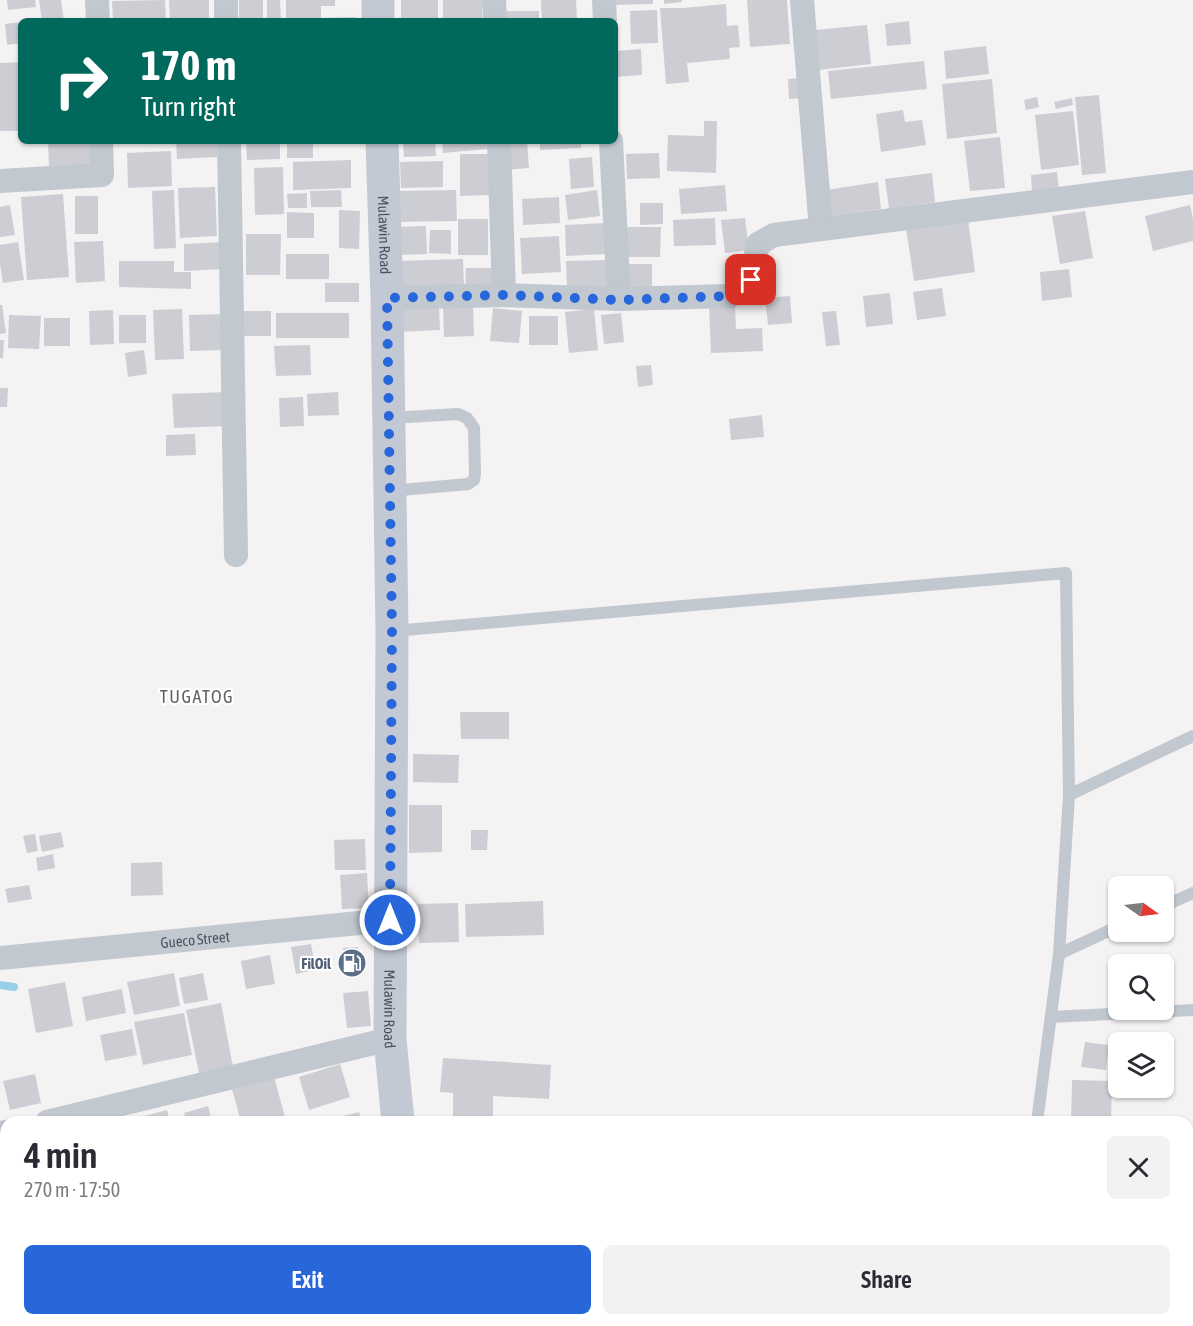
<!DOCTYPE html>
<meta charset="utf-8">
<style>
:root{--surface:#fff;--page:#f2f2f3;--text:#2b2b33;--muted:#7c7c81;--accent:#2767da}
body{margin:0;font-family:"Asap Condensed",sans-serif;background:var(--page);color:var(--text);height:100vh;display:flex;flex-direction:column;font-size:22px;white-space:nowrap}
*{box-sizing:border-box;margin:0}
p{font-size:20px;color:var(--muted)}
.icon{flex:none;width:33px;height:33px;fill:none;stroke:currentColor;stroke-width:2;stroke-linecap:round;stroke-linejoin:round}
.map{position:relative;flex:1;overflow:hidden}
.side{position:absolute;left:0px;top:1116px;width:1194px;height:210px;display:flex;flex-direction:column;background:var(--surface);border-radius:18px 18px 0 0;box-shadow:0 2px 4px #0004}
.side>*{flex:none}
.hud{position:absolute;left:18px;top:18px;width:600px;height:126px;border-radius:9px;box-shadow:0 2px 4px #0004;background:#00695c;color:#fff;overflow:hidden}
.needle{width:39px;rotate:104deg}
.controls{position:absolute;left:1108px;top:876px;display:grid;gap:12px}
.controls a{display:grid;place-items:center;width:66px;height:66px;border-radius:9px;background:var(--surface);box-shadow:0 2px 4px #0004;font-size:30px}
.pin{position:absolute;display:grid;place-items:center;width:51px;height:51px;color:#fff;margin:-26px;border-radius:12px;box-shadow:0 3px 9px #0006}
.me{position:absolute;width:66px;margin:-33px;rotate:0deg;stroke-linejoin:round;filter:drop-shadow(0 0 4px #0008)}
.turn{display:flex;align-items:center;gap:21px;height:126px;padding:0 24px;font-size:27px}
.turn .icon{width:78px;height:78px;stroke-width:2.5}
.turn b{display:block;font-size:42px;line-height:51px}
.round{display:grid;place-items:center;flex:none;width:63px;height:63px;border-radius:9px;background:var(--page)}
.summary{display:flex;align-items:center;justify-content:space-between;height:102px;padding:0 24px}
h1{font-size:36px;font-weight:600;line-height:45px}
.action{display:flex;gap:12px;margin-top:auto;padding:12px 24px}
.action a{flex:1;height:69px;border-radius:9px;background:var(--accent);color:#fff;font-size:24px;font-weight:600;line-height:69px;text-align:center}
.action a+a{background:var(--page);color:var(--text)}
.map>svg:first-child{display:block}
.lines{fill:none;stroke-linecap:round;stroke-linejoin:round}
.stream{stroke:#95d0e7;stroke-width:8}
.building{fill:#cdced4}
.path{stroke:#7fcaab;stroke-width:4;stroke-dasharray:4.5 3;stroke-linecap:butt}
.lane{stroke:#c1c8d0;stroke-width:12}
.street{stroke:#c1c8d0;stroke-width:24}
.secondary{stroke:#c2c9d4;stroke-width:33}
.route{stroke:#2767da;stroke-width:10;stroke-dasharray:0 18}
.labels{text-anchor:middle;dominant-baseline:central;stroke-width:4.5;stroke-linejoin:round;paint-order:stroke}
.street-label{font-size:15px;fill:#4b545f;stroke:#fff}
.service-label{font-size:15px;font-weight:bold;fill:#4e5e75;stroke:#fff;text-anchor:end}
.quarter-label{font-size:18px;letter-spacing:1.5px;fill:#5f6267;stroke:#fff}
</style>
<div class="map">
<svg width="1193" height="1326" viewBox="0 0 1193 1326">
<rect width="100%" height="100%" fill="#f4f2f2"/>
<g class="lines">
<path class="stream" d="M0,985l14,2"/>
</g>
<path class="building" d="M7,0h28l1,7 -28,3z
M39,0h22l3,21h-22z
M165,0l1,20 -53,1 -1,-20z
M169,0h40v21h-39z
M239,0h24v19l-24,1z
M267,0h13l1,21h-14z
M286,0h49v6h-14v12l34,-1 1,4h-70z
M401,0h37v21h-37z
M443,0h39v21h-39z
M541,0h35l1,21h-35z
M612,0h41v4l-41,1z
M664,0h18v2l-18,2z
M747,0h40l3,44 -40,3z
M726,4l1,22 11,-1 2,22 -11,1 1,11 -43,4 2,19 -23,2 -6,-76h23z
M657,10l1,33 -27,1 -1,-33z
M500,11h39v10h-39z
M909,21l2,23 -24,2 -2,-22z
M21,22v21l-14,2 -2,-21z
M867,25l4,39 -52,6 -4,-40z
M986,46l3,28 -43,5 -2,-28z
M641,49l1,26 -27,2v-26z
M924,61l3,28 -96,10 -3,-28z
M21,62v69h-21v-68z
M803,78l1,20 -15,1 -1,-20z
M992,79l5,54 -50,6 -5,-55z
M1099,95l7,78 -24,2 -7,-78z
M1037,97l2,10 -13,3 -2,-10z
M1072,98l1,7 -17,4 -2,-7z
M903,110l2,12 17,-2 4,25 -45,7 -5,-38z
M1073,111l6,54 -38,5 -6,-55z
M704,121h13l-1,52 -49,-2 1,-36 36,1z
M1000,137l5,51 -35,3 -6,-50z
M48,141h42v26l-41,1z
M176,141h41v16l-40,2z
M246,141h34v18l-33,1z
M287,141h26v17h-26z
M403,141h32l1,15 -32,1z
M442,141h45l1,8 -45,4z
M502,141h25l2,27 -25,2z
M540,141h41v7l-41,2z
M171,151l1,35 -44,2 -1,-35z
M659,153l1,25 -33,1 -1,-25z
M460,154h31v41l-31,1z
M592,157l2,30 -23,2 -2,-30z
M351,160v28l-58,2v-28z
M443,161v26l-42,1 -1,-26z
M283,167l1,47 -29,1 -1,-47z
M1057,172l2,19 -27,2 -1,-18z
M932,173l3,29 -46,7 -4,-30z
M878,182l3,27 -52,7 -3,-26z
M725,185l2,26 -46,3 -2,-25z
M215,187l2,49 -37,2 -2,-50z
M174,190l2,58 -22,1 -2,-58z
M341,190l1,17h-31l-1,-16z
M456,190l1,31 -61,1 -1,-31z
M597,190l3,26 -32,4 -3,-25z
M307,193v15h-19l-1,-14z
M63,194l6,83 -42,3 -6,-83z
M75,196h23v38h-23z
M559,197l1,26 -37,2 -1,-26z
M640,203h23v21l-23,1z
M10,205l5,30 -15,2v-30z
M1190,205l3,14v22l-40,10 -8,-35z
M339,210l21,1 -1,38 -20,-1z
M1085,211l8,47 -33,6 -8,-48z
M287,212l27,1v25h-27z
M715,218l1,27 -42,1 -1,-26z
M745,218l4,32 -24,3 -4,-33z
M458,219h30v36h-30z
M968,219l7,53 -61,9 -8,-53z
M605,223l1,31 -40,2 -1,-31z
M426,226l1,28 -29,1 -1,-28z
M624,227h37l-1,30h-37z
M430,230h21v24l-22,-1z
M246,234h35l-1,41h-34z
M559,236l2,36 -39,2 -2,-36z
M103,241l2,40 -29,2 -2,-41z
M18,242l6,38 -21,3 -3,-19v-19z
M223,242v27l-39,2v-27z
M286,254h43v25h-43z
M463,259l1,28 -69,1 -1,-27z
M608,260l1,27 -42,2 -1,-28z
M119,261h55v11h17v17l-72,-2z
M624,264h28v25h-28z
M466,268h34v25l-35,-1z
M1069,269l3,28 -30,4 -2,-29z
M325,283h34v19h-34z
M942,288l4,28 -29,4 -4,-28z
M890,293l3,31 -27,3 -3,-31z
M790,296l2,27 -24,2 -3,-27z
M0,305h2l4,28 -6,1z
M439,305l1,25 -41,2 -1,-25z
M473,305l1,31 -30,1 -1,-31z
M735,305l1,24 26,-1 1,23 -52,2 -2,-47z
M493,308l29,3 -3,32 -29,-2z
M182,309l2,50 -29,1 -2,-50z
M594,309l4,41 -29,3 -4,-41z
M113,310l1,34 -24,1 -1,-34z
M241,311h30v25h-30z
M836,311l4,34 -14,1 -4,-34z
M276,313h73v25h-73z
M621,313l3,29 -20,2 -3,-29z
M223,314l1,36 -34,1 -1,-36z
M9,315l32,1 -2,33 -31,-1z
M119,315h27v28h-27z
M529,316h29v29h-29z
M44,318h26v28h-26z
M0,340h4l-1,18h-3z
M310,345l1,30 -35,1 -2,-30z
M144,350l3,24 -19,3 -3,-24z
M651,365l2,20 -15,2 -2,-21z
M0,388h8l-1,19h-7z
M228,392l1,34 -55,2 -2,-34z
M338,392l1,23 -31,1 -1,-22z
M303,397l1,29 -24,1 -1,-29z
M762,415l2,22 -33,3 -2,-21z
M195,434l1,21 -30,1v-21z
M460,712h49v27h-48z
M413,754l46,1 -1,28 -45,-1z
M409,805h33v47l-33,1z
M471,830h17l-1,20h-16z
M61,832l3,15 -22,5 -3,-16z
M35,834l3,17 -11,2 -4,-17z
M365,839l1,31h-31l-1,-30z
M53,854l2,14 -17,3 -2,-13z
M162,862l1,33 -32,1v-33z
M367,873l2,35 -27,1 -2,-34z
M29,885l3,14 -24,4 -3,-14z
M543,901l1,34 -78,2 -1,-33z
M458,903l1,39 -40,1 -1,-39z
M311,944l5,26 -20,4 -5,-27z
M358,947l2,27 -15,1 -2,-27z
M270,955l5,29 -29,5 -5,-28z
M174,973l6,33 -46,9 -7,-33z
M203,973l5,27 -24,4 -5,-26z
M65,982l8,44 -37,7 -8,-44z
M122,989l4,24 -40,8 -4,-24z
M368,991l3,35 -24,2 -4,-35z
M221,1003l12,64 -34,6 -13,-63z
M184,1013l8,42 -49,10 -9,-43z
M132,1029l5,26 -32,6 -5,-26z
M1085,1042l24,3 -3,25 -25,-3z
M443,1058l108,7 -2,34 -56,-3v26h-40v-29l-13,-1z
M340,1064l10,33 -41,13 -10,-33z
M35,1074l6,29 -31,7 -7,-29z
M274,1077l11,40 -18,5h-26l-9,-33z
M1072,1080l40,1 -1,41h-40z
M208,1106l4,16h-25l-3,-9z
M167,1110l3,12h-32l-1,-4z
M359,1112l3,10h-16l-2,-6z
M340,1116l1,6h-19v-1z
M119,1117l1,5h-17v-1z
M3,1156l3,11v42l-6,2v-54z
M6,1212v22l-6,1v-22z
M6,1237v25l-6,1v-24z
M238,1320h39l-12,6h-24z
M483,1320h90l1,6h-90z
M752,1320h82l1,6h-105z
M854,1320h124l1,6h-124z
M994,1320h80l1,6h-80z
M1093,1320h19l1,6h-19z"/>
<g class="lines">
<path class="path" d="M842,1320l1,6"/>
<path class="lane" d="M390,491l78,-7 6,-4 1,-6 -1,-46 -7,-10 -9,-4 -68,4
M393,631l673,-58 3,222 -10,159 -22,168
M1069,795l124,-59
M1164,906l29,-13
M1059,954l60,-28
M1051,1017l142,-7
M983,1320l1,6
M1079,1320l1,6"/>
<g class="street">
<path d="M97,0l1,21"/>
<path d="M226,0v21"/>
<path d="M494,0l1,21"/>
<path d="M604,0l1,21"/>
<path d="M802,0l19,229"/>
<path d="M229,141l7,414"/>
<path d="M499,141l5,154"/>
<path d="M611,141l8,158"/>
<path d="M0,181l102,-6 -1,-34"/>
<path d="M387,298l117,-3 115,4 111,-3 21,-16 7,-36 16,-9 419,-53"/>
<path id="s1" d="M0,958l390,-38"/>
<path d="M47,1122l343,-83"/>
<path d="M0,1133l6,-1"/>
<path d="M1188,1183l5,-1"/>
<path d="M0,1311l3,15"/>
<path d="M676,1326l18,-6"/>
</g>
<g class="secondary">
<path d="M378,0v21"/>
<path id="s2" d="M382,141l5,157 5,333 -2,408 8,83"/>
<path d="M465,1320l1,6"/>
<path d="M359,1326l3,-6"/>
</g>
</g>
<g class="lines">
<path class="route" d="M390,920l2,-289 -5,-333 117,-3 115,5 111,-4 21,-16"/>
</g>
<defs>
<g id="fuel-disc" transform="scale(1.5)"><circle r="9.5" fill="#5c6f8a" stroke="#fff"/><path d="M-5.5-6h7V0h2V4h1.3V-2.5L3-4.5l.8-.8L6-3V5H2.5V1h-1V6h-7ZM-4.2-4.7v3.2H.2V-4.7Z" fill="#fff"/></g>
</defs>
<g fill-rule="evenodd">
<use href="#fuel-disc" x="352" y="963"/>
</g>
<g class="labels">
<g class="street-label">
<text stroke="none"><textPath href="#s2" startOffset="94">Mulawin Road</textPath></text>
<text stroke="none"><textPath href="#s1" startOffset="196">Gueco Street</textPath></text>
<text stroke="none"><textPath href="#s2" startOffset="868">Mulawin Road</textPath></text>
</g>
<g class="service-label">
<text x="331" y="963">FilOil</text>
</g>
<g class="quarter-label">
<text x="197" y="696">TUGATOG</text>
</g>
</g>
</svg>
<div class="controls">
<a><svg class="needle" viewBox="-14 -14 28 28"><path d="M0-13l5 13h-10z" fill="#e53935"/><path d="M0 13l5-13h-10z" fill="#7c7c81"/></svg></a>
<a><svg class="icon" aria-label="search" viewBox="0 0 24 24"><circle cx="10" cy="10" r="6"/><path d="M15 15l6 6"/></svg></a>
<a><svg class="icon" aria-label="layers" viewBox="0 0 24 24"><path d="M12 4l9 5-9 5-9-5zM3 14l9 5 9-5"/></svg></a>
</div>
<div class="pin" style="left:751px;top:280px;background:#d93025"><svg class="icon" aria-label="arrive" viewBox="0 0 24 24"><path d="M6 21V4h12l-3 4 3 4H6"/></svg></div>
<svg class="me" style="left:390px;top:920px" viewBox="-20 -20 40 40"><circle r="17" fill="#2767da" stroke="#fff" stroke-width="3"/><path d="M0-11L8 9 0 5-8 9z" fill="#fff"/></svg>
<div class="hud">
<div class="turn"><svg class="icon" aria-label="right" viewBox="0 0 24 24"><path d="M7 20v-9h11M14 6l5 5-5 5"/></svg><div><b>170 m</b>Turn right</div></div>
</div>
<section class="side">
<div class="summary"><div><h1>4 min</h1><p>270 m · 17:50</p></div><a class="round"><svg class="icon" aria-label="close" viewBox="0 0 24 24"><path d="M6 6l12 12M18 6L6 18"/></svg></a></div>
<div class="action"><a>Exit</a><a>Share</a></div>
</section>
</div>
